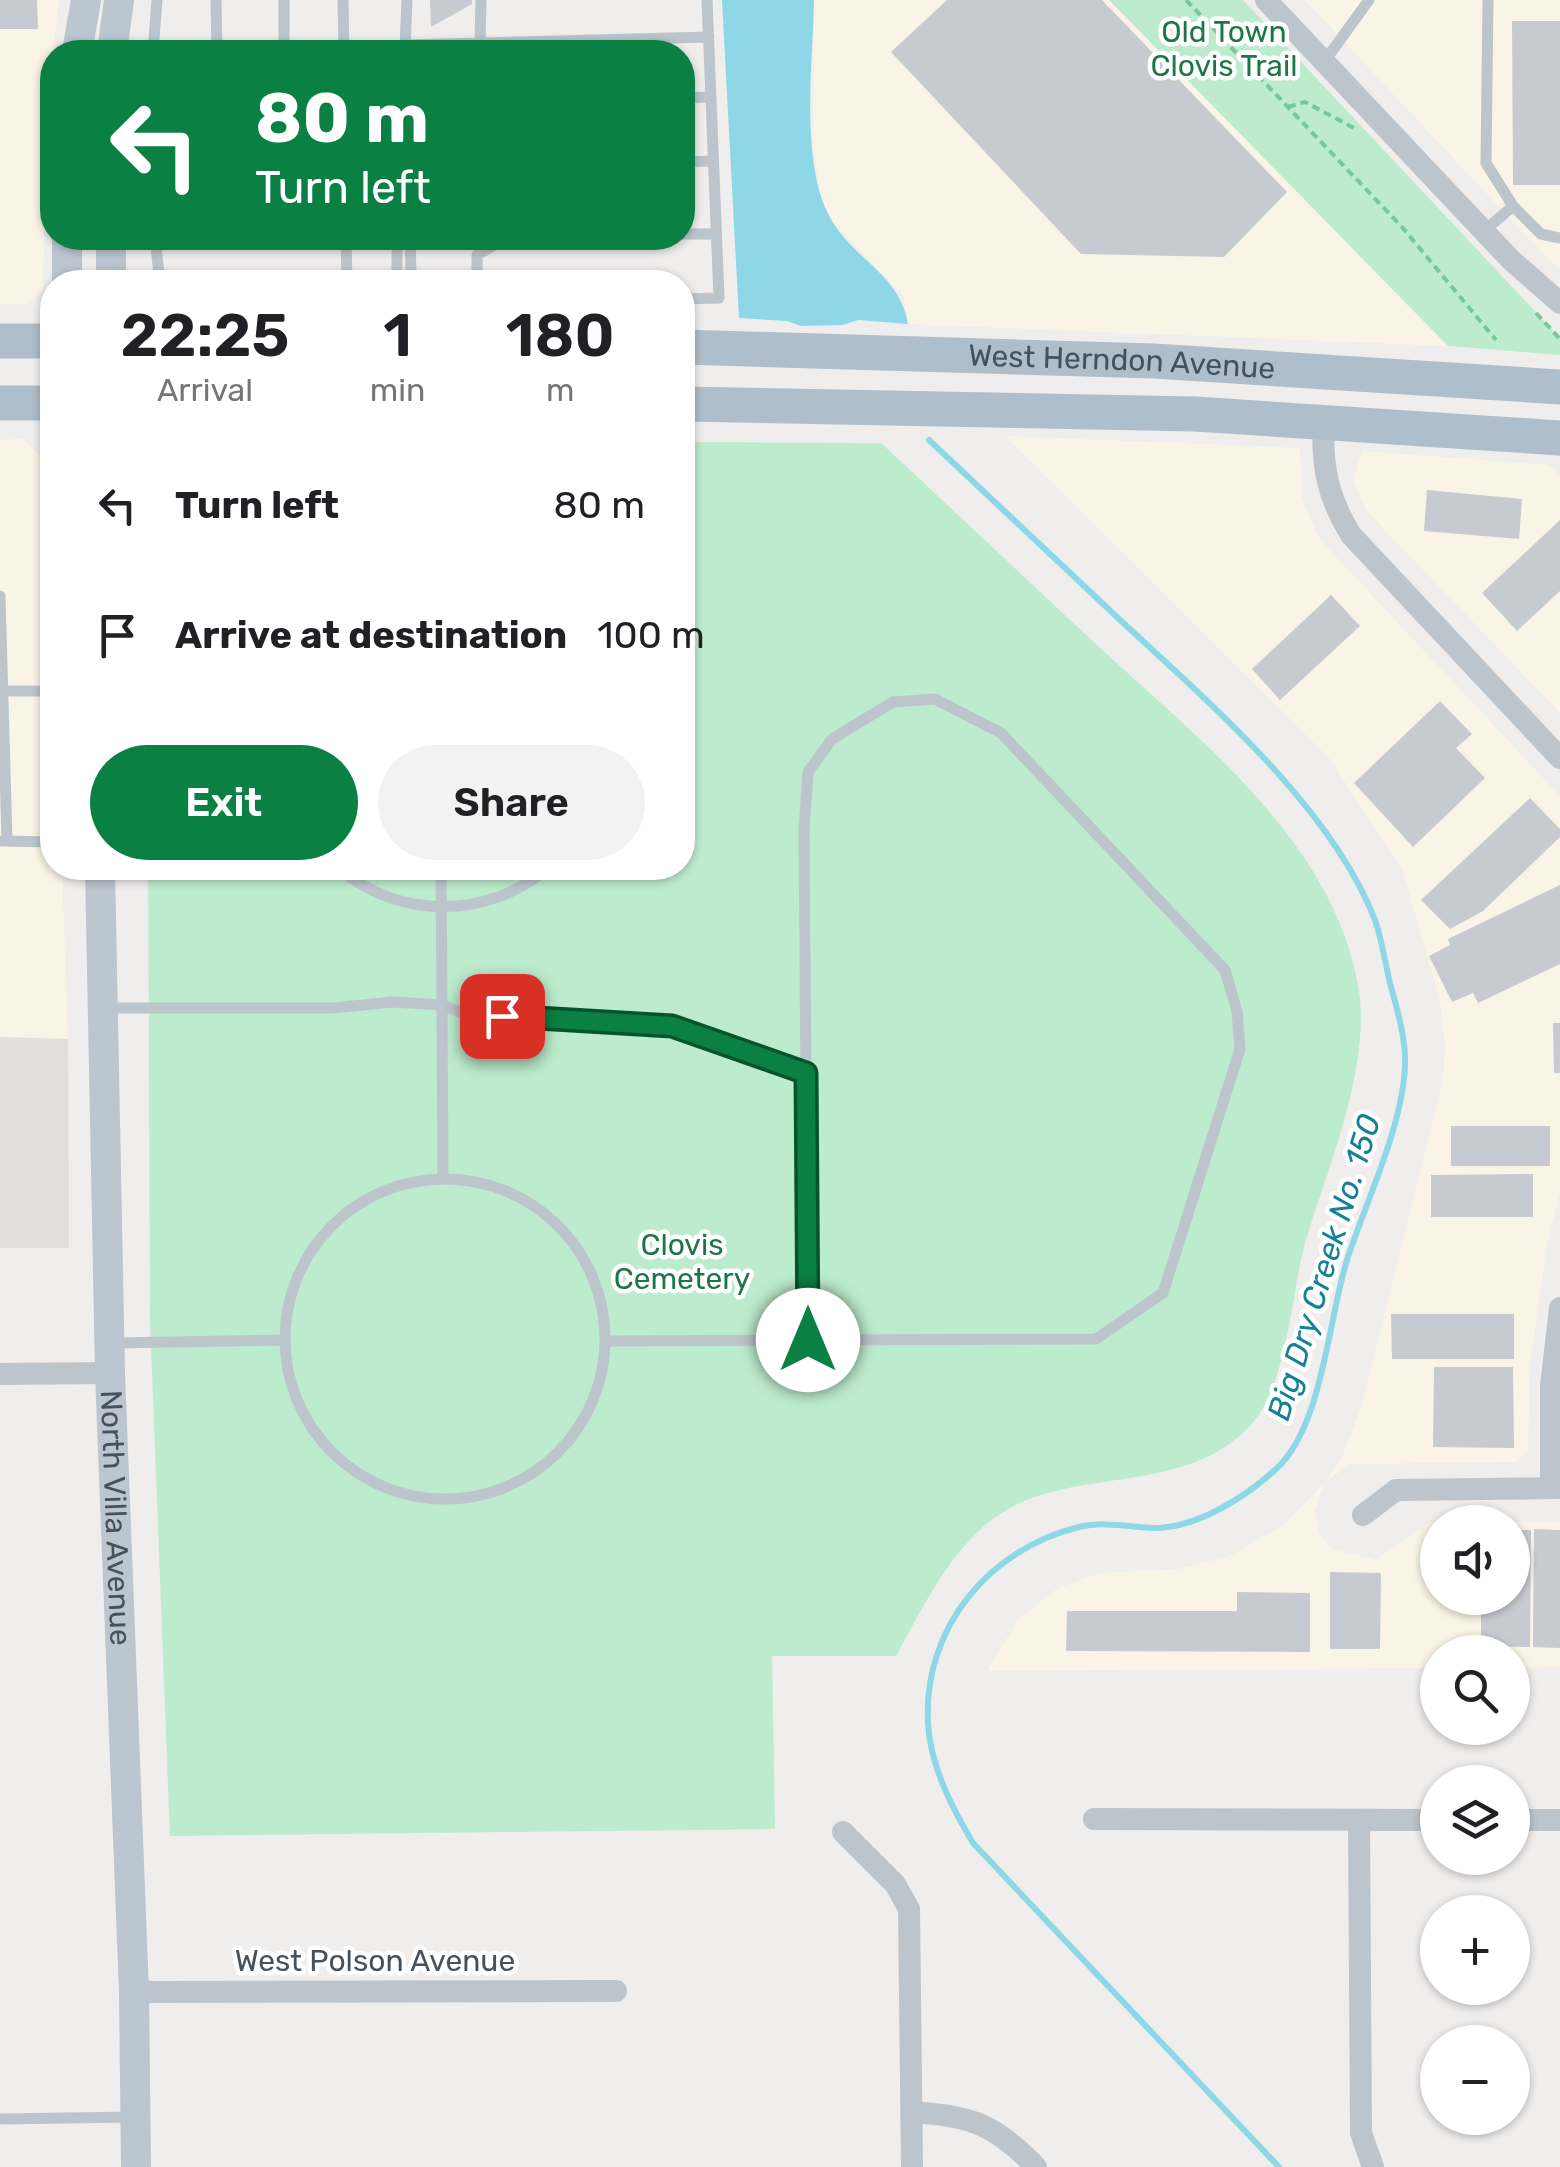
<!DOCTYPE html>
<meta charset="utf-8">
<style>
:root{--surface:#fff;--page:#f2f2f2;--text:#202124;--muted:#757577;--accent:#0b8043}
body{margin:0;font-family:Rubik,sans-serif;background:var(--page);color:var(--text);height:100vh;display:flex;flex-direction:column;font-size:38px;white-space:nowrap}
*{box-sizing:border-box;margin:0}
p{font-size:32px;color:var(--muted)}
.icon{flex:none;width:55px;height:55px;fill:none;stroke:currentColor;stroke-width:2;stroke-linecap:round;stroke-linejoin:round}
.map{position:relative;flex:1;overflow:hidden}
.sheet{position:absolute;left:40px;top:270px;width:655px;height:610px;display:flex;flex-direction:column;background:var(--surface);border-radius:40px;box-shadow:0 2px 8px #0004}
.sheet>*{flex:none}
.top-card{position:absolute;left:40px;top:40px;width:655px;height:210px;border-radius:40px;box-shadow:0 2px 8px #0004;background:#0b8043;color:#fff;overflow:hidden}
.buttons{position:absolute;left:1420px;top:1505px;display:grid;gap:20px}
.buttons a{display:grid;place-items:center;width:110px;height:110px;border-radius:50%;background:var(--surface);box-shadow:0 2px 8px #0004;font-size:50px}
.pin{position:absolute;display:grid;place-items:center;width:85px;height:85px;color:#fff;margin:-42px;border-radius:20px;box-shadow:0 5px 15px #0006}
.me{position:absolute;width:110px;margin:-55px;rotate:0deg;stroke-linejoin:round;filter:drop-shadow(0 0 8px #0008)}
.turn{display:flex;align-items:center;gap:35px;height:210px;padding:0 50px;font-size:45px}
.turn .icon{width:130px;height:130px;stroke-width:2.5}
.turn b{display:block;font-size:70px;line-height:85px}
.eta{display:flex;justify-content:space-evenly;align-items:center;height:170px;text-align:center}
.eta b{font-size:60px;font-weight:600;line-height:70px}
.action{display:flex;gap:20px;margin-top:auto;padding:20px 50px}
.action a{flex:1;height:115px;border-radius:60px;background:var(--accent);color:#fff;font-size:40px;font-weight:600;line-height:115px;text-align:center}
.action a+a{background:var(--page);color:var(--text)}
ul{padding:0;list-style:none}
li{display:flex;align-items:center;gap:30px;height:130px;padding:0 50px}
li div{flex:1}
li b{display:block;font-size:38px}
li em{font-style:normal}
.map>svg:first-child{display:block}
.commercial{fill:#faf4e6;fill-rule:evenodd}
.education{fill:#e1dede}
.green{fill:#bdebcd}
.water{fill:#8dd7e6}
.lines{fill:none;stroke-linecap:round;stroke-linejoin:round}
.stream{stroke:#8dd7e6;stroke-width:6}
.building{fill:#c7cad0}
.path{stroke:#78c79d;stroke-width:4;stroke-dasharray:8 5;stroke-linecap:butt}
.lane{stroke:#bcc5cc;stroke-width:11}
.street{stroke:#bcc5cc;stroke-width:22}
.secondary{stroke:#bcc6d0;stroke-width:30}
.primary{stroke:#aebecb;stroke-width:35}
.route-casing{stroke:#07532c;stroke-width:25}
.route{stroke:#0b8043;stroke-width:18}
.labels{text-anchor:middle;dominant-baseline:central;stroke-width:9;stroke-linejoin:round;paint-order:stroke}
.park-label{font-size:30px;fill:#1c7645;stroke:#fff}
.street-label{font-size:30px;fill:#475159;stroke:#fff}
.water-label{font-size:32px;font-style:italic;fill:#148197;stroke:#fff}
</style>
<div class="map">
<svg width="1560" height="2167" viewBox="0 0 1560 2167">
<rect width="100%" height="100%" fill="#f0eded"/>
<path class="commercial" d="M0,0h59l-12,97 -4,192 -15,15h-28z
M814,0h295l339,346 -540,-22 -4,-27 -71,-75 -12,-25 -8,-48z
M1305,0h255v268l-14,-11z
M1005,436l295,12 2,51 18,41 240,256v396l-12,46 -18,127 -2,85 -12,12 -165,2 -26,18 -10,30 4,20 12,17 45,11 54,-38h130v145l-47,1 -1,-16h-74l-1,16 -450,3 31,-51 40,-32 43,-15 78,-4 51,-13 54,-31 41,-43 17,-25 20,-52 81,-324 2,-35 -5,-44 -37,-131 -73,-112zM1438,1522h74v76h-74z
M24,439l19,21 9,247v161h10l6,171 -68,-2v-597z
M1362,451l187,14 11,12v236l-194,-203 -13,-30z"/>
<path class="education" d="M0,1037l68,2 1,209h-69z"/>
<path class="green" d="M1109,0h134l317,338v17l-112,-9z
M683,442l198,1c72,67 144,135 216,202 102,95 235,195 261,340 14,76 -27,176 -50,248 -18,56 -18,153 -60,195 -73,74 -191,32 -265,99 -39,35 -62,84 -87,129h-124l3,173 -605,7 -20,-516 -2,-452h534z"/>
<path class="water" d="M722,0h92c-1,64 -15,166 18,221 24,40 68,54 76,103l-50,-4 -16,5 -41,1 -14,-5 -48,-3z"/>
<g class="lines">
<path class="stream" d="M929,440c63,59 126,118 189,178 88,82 213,188 257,302 7,20 10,42 15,63 7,26 16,55 15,82 -2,61 -39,136 -58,195 -19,60 -24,166 -71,209 -29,27 -80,60 -123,59 -24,-1 -49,-7 -74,-1 -90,22 -156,101 -151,196 2,42 24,85 45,120l306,324"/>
</g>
<path class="building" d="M0,0h37l1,29h-38z
M430,0h42v4l-41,23z
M947,0h155l185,192 -63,65 -143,-3 -190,-202z
M1512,21h48v164h-47z
M1427,490l95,9 -3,40 -95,-8z
M1560,520v71l-43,40 -35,-38z
M1331,595l29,31 -80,74 -28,-31z
M1440,701l32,33 -16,14 29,30 -72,69 -59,-64z
M1530,798l30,31v8l-77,74 -33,18 -29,-29z
M1560,885v79l-82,39 -5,-10 -21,9 -23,-46 21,-11 -2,-6z
M1553,1023h7v50h-6z
M1451,1126h99v40h-99z
M1533,1174v43h-102v-42z
M1391,1314h123v45h-122z
M1434,1367h79l1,81 -81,-1z
M1534,1529l26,1v118l-27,-1z
M1512,1530h19l-1,117 -49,-1v-48h31z
M1330,1572l51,1 -1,76h-50z
M1237,1592l73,1v59l-244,-1 1,-40h170z"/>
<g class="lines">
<path class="path" d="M1186,0l216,227 94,113
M1288,107l17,-5 49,26
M1536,313l24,26"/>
<path class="lane" d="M216,0l1,52
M284,0v52
M343,0l1,52
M1488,0l-2,163 27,43 28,28 19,4
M480,43l229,-6
M405,45l75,-2 1,-43
M405,48l2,-48
M153,52l4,-52
M1324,62l45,-62
M682,98l29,-1
M682,162l31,-1
M1484,231l29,-25
M682,234h34
M155,238l4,36 9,8
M346,238l1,44
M397,238v36l7,8
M406,282l5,-8 -1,-36
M477,282v-27l30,-17
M682,299l37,-1 -12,-298
M0,596l7,245
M4,691h48
M2,841l50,1
M339,868c60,52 149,51 209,0
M104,1008h229l60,-6 49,3 -1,-137
M443,1178l-1,-173 26,10 204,11 134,47
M285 1339a160 160 0 1 1 320 0a160 160 0 1 1-320 0Z
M606,1341l490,-2 67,-46 77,-244 -3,-38 -12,-41 -224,-237 -66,-34 -42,3 -61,37 -24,33 -4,58 4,510
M113,1343l172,-3
M0,2119l135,-2"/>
<path class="street" d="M1266,0l245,260 49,43
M1324,422c-3,43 4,76 27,113l209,223
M0,1374l110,-1
M1551,1488v-102l9,-78
M1363,1515l33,-25 164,-2
M1094,1819l344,1
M1359,1820l2,313 12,34
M1512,1820h48
M843,1832l52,52 14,25 3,258
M134,1992l482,-1
M911,2112c59,4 83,11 125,55"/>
<g class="secondary">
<path d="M77,52l9,-52"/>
<path d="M112,52l7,-52"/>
<path d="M111,238v44"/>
<path d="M67,282v-44"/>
<path id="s1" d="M100,868l10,505 24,619 2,175"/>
</g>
<g class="primary">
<path d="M0,341h52"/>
<path id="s2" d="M682,347l472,14 406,26"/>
<path d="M0,403h52"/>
<path d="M682,404l513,10 365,24"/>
</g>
</g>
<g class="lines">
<g class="route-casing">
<path id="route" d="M502,1016l170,10 134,47 2,267"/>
</g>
<use href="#route" class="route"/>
</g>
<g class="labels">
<g class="park-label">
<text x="1224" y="32">Old Town<tspan x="1224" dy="34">Clovis Trail</tspan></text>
<text x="682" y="1245">Clovis<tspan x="682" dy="34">Cemetery</tspan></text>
</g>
<g class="street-label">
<text stroke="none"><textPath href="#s2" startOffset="440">West Herndon Avenue</textPath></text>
<text stroke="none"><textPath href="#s1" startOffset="650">North Villa Avenue</textPath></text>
<text x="375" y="1961">West Polson Avenue</text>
</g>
<g class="water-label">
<text transform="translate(1324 1267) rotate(-73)">Big Dry Creek No. 150</text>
</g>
</g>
</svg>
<div class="buttons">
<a><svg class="icon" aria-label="sound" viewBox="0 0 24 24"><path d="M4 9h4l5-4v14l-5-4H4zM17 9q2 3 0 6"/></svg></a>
<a><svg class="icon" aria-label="search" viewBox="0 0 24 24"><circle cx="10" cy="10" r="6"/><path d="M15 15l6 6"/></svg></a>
<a><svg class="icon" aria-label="layers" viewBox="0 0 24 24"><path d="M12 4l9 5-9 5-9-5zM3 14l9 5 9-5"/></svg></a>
<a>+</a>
<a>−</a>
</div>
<div class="pin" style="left:502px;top:1016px;background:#d93025"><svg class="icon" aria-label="arrive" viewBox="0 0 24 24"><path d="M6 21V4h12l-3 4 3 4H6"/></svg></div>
<svg class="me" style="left:808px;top:1340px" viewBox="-20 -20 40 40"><circle r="19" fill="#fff"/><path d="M0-13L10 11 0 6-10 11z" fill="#0b8043"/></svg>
<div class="top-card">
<div class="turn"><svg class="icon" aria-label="left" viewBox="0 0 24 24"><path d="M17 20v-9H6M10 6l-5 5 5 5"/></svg><div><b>80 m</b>Turn left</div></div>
</div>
<section class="sheet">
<div class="eta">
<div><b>22:25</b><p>Arrival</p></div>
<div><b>1</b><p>min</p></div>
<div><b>180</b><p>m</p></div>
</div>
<ul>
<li><svg class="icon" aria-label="left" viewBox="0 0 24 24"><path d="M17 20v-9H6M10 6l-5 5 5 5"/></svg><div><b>Turn left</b></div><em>80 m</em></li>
<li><svg class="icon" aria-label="arrive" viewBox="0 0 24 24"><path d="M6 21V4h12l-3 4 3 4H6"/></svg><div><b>Arrive at destination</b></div><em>100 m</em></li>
</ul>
<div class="action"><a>Exit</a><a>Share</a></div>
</section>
</div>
